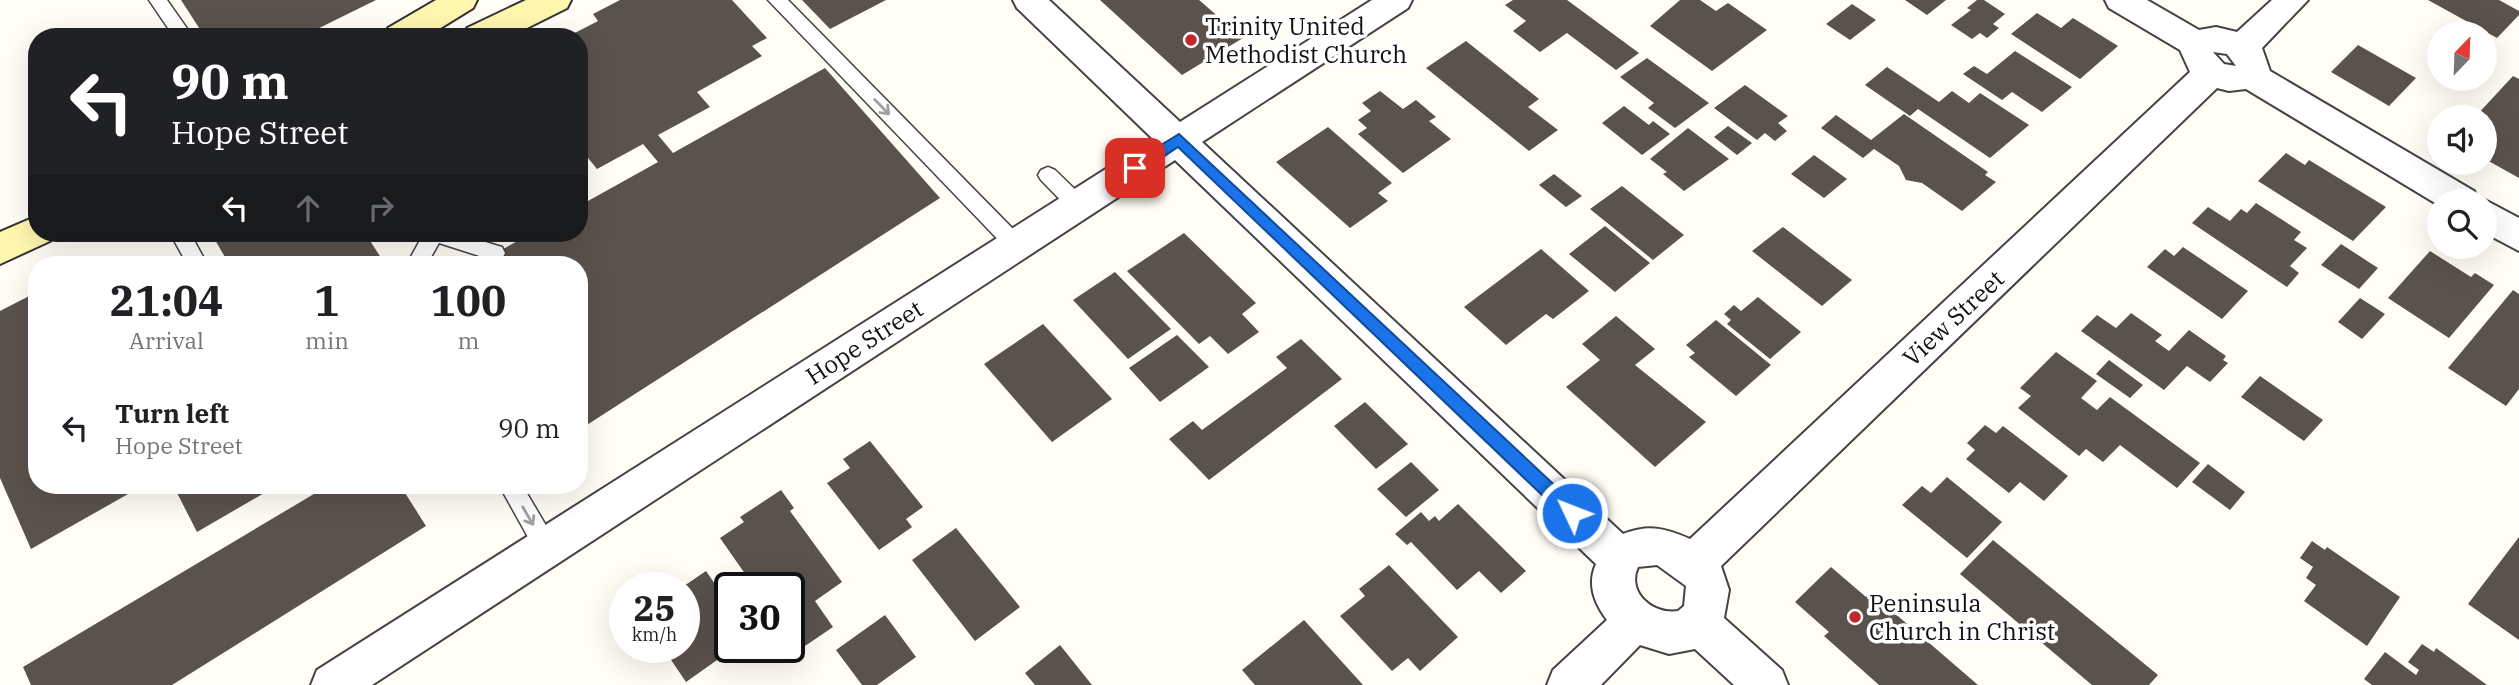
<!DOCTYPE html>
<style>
:root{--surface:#fff;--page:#f2f2f2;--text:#202124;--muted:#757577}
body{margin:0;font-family:"IBM Plex Serif",serif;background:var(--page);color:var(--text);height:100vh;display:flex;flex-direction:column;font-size:26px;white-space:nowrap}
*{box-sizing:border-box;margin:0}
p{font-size:23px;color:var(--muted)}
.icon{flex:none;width:38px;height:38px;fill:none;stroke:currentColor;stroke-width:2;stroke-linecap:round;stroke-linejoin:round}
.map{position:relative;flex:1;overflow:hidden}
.drawer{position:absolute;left:28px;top:256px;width:560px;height:238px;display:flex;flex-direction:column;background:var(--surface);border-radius:28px;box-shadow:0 7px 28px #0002}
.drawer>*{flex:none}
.banner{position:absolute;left:28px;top:28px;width:560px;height:214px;border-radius:28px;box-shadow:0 7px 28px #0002;background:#202124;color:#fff;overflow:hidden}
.needle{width:46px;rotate:23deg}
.fabs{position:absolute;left:2427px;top:21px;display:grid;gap:14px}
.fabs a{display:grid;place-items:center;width:70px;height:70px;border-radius:50%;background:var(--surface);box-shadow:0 7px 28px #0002;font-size:35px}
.speed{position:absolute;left:609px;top:572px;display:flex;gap:14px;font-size:35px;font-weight:700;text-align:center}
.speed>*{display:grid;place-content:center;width:91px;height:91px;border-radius:50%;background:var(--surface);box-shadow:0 7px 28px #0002;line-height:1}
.speed small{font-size:18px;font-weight:400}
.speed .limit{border:4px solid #111;border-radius:10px;background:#fff;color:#111}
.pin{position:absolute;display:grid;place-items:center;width:60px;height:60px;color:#fff;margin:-30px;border-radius:14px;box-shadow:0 4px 10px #0006}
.me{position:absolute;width:77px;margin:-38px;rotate:313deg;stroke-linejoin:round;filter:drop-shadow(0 0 5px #0008)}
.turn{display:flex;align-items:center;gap:24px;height:147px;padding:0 28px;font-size:32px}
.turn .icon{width:91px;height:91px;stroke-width:2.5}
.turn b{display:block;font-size:49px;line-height:60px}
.lanes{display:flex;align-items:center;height:66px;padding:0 28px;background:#0003;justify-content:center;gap:35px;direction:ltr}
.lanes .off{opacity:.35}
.eta{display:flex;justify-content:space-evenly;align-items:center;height:119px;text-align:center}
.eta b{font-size:42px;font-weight:700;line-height:49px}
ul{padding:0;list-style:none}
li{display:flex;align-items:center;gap:21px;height:105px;padding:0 28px}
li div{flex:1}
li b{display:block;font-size:26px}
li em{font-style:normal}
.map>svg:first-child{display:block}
.building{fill:#5a524d}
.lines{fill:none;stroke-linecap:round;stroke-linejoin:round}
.service-casing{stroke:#444;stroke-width:3}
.minor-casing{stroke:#444;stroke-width:4}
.secondary-casing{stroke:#333;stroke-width:4}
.service{fill:#fff;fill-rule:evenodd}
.minor{fill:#fff;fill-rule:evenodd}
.secondary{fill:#fff6b0;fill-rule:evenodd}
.oneway{stroke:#a0a0a0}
.route{fill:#1a73e8;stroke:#114b97;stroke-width:2}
.poi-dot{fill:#c4262e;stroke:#fff;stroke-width:2.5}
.labels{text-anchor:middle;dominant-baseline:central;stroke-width:7;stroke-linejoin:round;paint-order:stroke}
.poi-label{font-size:24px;fill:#111;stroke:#fff;text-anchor:start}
.street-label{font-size:24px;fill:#111;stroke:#fff}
</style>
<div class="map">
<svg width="2519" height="685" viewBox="0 0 2519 685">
<rect width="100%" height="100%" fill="#fffdf5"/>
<path class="building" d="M181,0h195l-75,37h-96z
M620,0h112l35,38 -15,8 10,10 -65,36 13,15 -52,28 15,18 152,-85 115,130 -361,232v-166h-103l56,-31h47v-27l79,-44 -15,-18 -46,25 -13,-16 -5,3v-119h-12l31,-16 -5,-7z
M802,0h84l-56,29z
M1100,0h99l44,38 -61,37z
M1513,0h54l72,53 -23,17 -49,-37 -27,19 -27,-21 13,-10 -21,-16z
M1680,0h20l16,11 12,-8 39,27 -55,41 -62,-45z
M1905,0h41l-19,15z
M1977,0h7l21,14 -12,10 6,4 -12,10 -7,-5 -8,6 -21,-14 20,-15 -4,-2z
M2428,0h71l20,11v4l-22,23z
M1852,4l24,16 -26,20 -24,-16z
M2037,13l24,15 12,-10 45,28 -38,33 -69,-45z
M1466,41l73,58 -11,8 30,23 -29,21 -103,-83z
M2358,45l58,33 -27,28 -58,-34z
M2015,51l57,36 -30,25 -30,-20 -10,8 -39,-26 11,-8 13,8z
M1647,58l62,45 -34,25 -27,-20 6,-5 -34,-26z
M1887,67l52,35 13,-11 17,12 11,-10 49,32 -39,33 -72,-49 -8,7 -45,-31z
M2513,76l6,3v99l-34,-19v-42h-10z
M1745,85l43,31 -10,7 9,8 -12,10 -10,-8 -8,7 -43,-32z
M1380,91l23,18 13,-9 20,17 -7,4 22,18 -48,34 -45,-39 9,-6 -9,-8 13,-9 -9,-8z
M1624,106l25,19 4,-4 17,13 -28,21 -40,-32z
M1904,114l84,58 -3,3 11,7 -34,29 -40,-28 -16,-3 -7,-14 -25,-17 -11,9 -42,-30 15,-13 35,25z
M1728,126l24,17 -15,12 -23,-18z
M1328,127l64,56 -14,10 10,8 -38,27 -74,-66z
M1688,128l41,31 -45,32 -21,-17 4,-2 -17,-13z
M2286,153l19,12 4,-5 77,47 -33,34 -95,-60z
M1814,155l33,24 -23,19 -33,-24z
M1554,174l28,22 -16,11 -27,-22z
M1622,186l62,49 -31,25 -63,-51z
M2256,203l45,29 -7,8 13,8 -17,18 9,7 -12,14 -95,-64 16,-16 22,14 11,-12 6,4z
M1605,226l45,37 -35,29 -46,-38z
M1783,227l69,53 -30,26 -70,-55z
M211,233h154l20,31h-156z
M1184,233l72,70 -14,11 17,18 -31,22 -18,-18 -11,8 -72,-73z
M2341,244l37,24 -19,21 -38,-24z
M2183,247l65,44 -26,28 -75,-52 18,-18 9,7z
M1541,249l48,42 -36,28 -7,-5 -40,31 -42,-38z
M2430,251l41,26 4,-4 19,12 -45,53 -61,-40z
M1115,272l56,57 -43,30 -55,-59z
M2513,290l6,4v95l-13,17 -58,-38z
M37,292v193h107l-113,64 -31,-71v-167z
M1758,297l43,35 -31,27 -43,-35 4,-4 -7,-6 10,-9 7,6z
M2360,298l25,16 -23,25 -24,-17z
M2131,313l31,22 -7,6 14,10 20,-21 37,26 -3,4 5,3 -18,19 -23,-16 -23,24 -83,-59 16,-16 19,13z
M1616,316l39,33 -20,16 71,57 -51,45 -89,-80 34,-27 -18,-16z
M1716,320l55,45 -35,31 -47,-39 6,-4 -9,-8z
M1043,324l69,75 -60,43 -68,-78z
M1177,335l32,32 -49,35 -31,-34z
M1301,339l41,40 -133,101 -40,-41 24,-18 9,9 85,-62 -11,-11z
M2056,352l41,29 -16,17 16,12 13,-13 90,66 -23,25 -57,-43 -17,17 -17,-13 -7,7 -61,-48 13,-12 -11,-8z
M2109,360l34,25 -13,13 -34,-24z
M2260,376l63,44 -19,21 -63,-44z
M1365,402l43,42 -32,25 -42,-43z
M1985,425l11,8 7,-7 65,50 -24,25 -24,-19 -11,11 -43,-34 9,-9 -8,-7z
M870,441l53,66 -17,12 6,8 -33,23 -52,-67 23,-15 -7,-9z
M1411,462l28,28 -33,27 -29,-28z
M2208,464l37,28 -15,18 -38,-28z
M1947,477l55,45 -35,36 -65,-53 20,-19 9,7z
M173,485h105l-81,47z
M329,485h71l26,41 -254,159h-141l-8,-18z
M781,490l13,18 -4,3 52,71 -27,19 18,26 -28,19 -16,-22v-36h-34l-35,-50 24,-16 -4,-5z
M1458,504l68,67 -25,22 -22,-22 -22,19 -46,-48 -4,3 -12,-11 26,-22 8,9 6,-5 4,5z
M956,528l64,79 -45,34 -63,-81z
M2519,537v103l-51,-36z
M1993,540l165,135 -9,10h-57l-132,-111z
M2312,541l13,9 2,-3 73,50 -33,49 -63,-45 12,-16 -10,-7 7,-11 -13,-9z
M1389,565l69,72 -38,34 -12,-13 -16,13 -52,-55 25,-20 -6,-7z
M1831,567l35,30 4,-5 108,93h-99l-55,-49 5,-4 -34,-30z
M706,571l24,35v42h4l-48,34 -23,-34h21v-60h-3z
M885,615l31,42 -39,28h-15l-26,-35z
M1304,620l59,65h-108l-13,-15z
M2422,644l12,8 2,-4 51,37h-115l-8,-6 21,-27 31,23 3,-5 -11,-8z
M1060,645l32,40h-57l-10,-12z"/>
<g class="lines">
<g class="service-casing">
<path id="service" d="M149,0h18l26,37h-19z
M768,0h20l235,239 3,6 -3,6h-14z
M1048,167l7,3 30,29 3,6 -3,6h-14l-30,-31 -3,-5 3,-5z
M170,233h20l17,31h-20z
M424,233h31l47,14 3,6 -3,6 -7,2 -56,-18 -12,21h-20z
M499,485h23l32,54 3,8 -3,8 -8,3 -8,-3z"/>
</g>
<g class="minor-casing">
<path id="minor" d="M1013,0h36l131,122 192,-122h40l-4,8 -206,134 421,392c26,-10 42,-6 67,5l500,-467 -10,-22 -71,-42 -4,-8h42l52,30 17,-3 21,5 35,-32h36l-46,48 8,23 204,120 5,10h-39v5l-194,-117 -17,2 -12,-3 -496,478 8,24 -5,28 58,52 6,15h-54l-39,-36 -26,5 -29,-9 -39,40h-54l6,-15 54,-50c-13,-17 -20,-36 -11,-56l-421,-404 -803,525h-61l6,-15 836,-531 -136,-131zM2213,52l14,2 9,12 -12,-2zM1657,565l29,21 -2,20 -6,5c-24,4 -52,-18 -40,-44z
M2485,200l34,18v33l-34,-18z"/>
</g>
<g class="secondary-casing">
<path id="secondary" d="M436,0h41l-4,8 -47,29h-42l4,-9z
M526,0h45l-4,8 -58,29h-46l4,-9z
M37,216v17h17l-4,8 -50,23v-32z"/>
</g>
<use href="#service" class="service"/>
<use href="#minor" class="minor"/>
<use href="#secondary" class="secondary"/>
</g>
<defs><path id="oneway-shaft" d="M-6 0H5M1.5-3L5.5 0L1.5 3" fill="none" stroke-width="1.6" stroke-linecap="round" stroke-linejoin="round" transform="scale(1.75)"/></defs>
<g class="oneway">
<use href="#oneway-shaft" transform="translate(882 107) rotate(46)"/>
<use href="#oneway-shaft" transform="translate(528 516) rotate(60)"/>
</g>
<path class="route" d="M1179,134l399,373 2,6 -2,5h-12l-388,-371 -37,25h-11v-8z"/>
<g class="poi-dot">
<circle cx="1191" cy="40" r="7"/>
<circle cx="1855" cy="617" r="7"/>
</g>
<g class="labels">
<g class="poi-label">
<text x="1205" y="26">Trinity United<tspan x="1205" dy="28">Methodist Church</tspan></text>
<text x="1869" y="603">Peninsula<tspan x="1869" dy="28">Church in Christ</tspan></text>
</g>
<g class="street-label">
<text transform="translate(1953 318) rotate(-43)">View Street</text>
<text transform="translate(864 342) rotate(-33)">Hope Street</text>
</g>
</g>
</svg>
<div class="fabs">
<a><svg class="needle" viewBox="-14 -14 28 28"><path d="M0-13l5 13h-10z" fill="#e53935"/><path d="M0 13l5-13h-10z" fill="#757577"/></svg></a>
<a><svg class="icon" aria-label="sound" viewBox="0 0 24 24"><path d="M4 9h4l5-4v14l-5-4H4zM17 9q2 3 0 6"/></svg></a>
<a><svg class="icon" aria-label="search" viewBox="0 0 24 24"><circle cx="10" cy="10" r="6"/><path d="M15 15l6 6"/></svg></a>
</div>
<div class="speed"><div>25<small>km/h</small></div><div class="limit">30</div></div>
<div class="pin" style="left:1135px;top:168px;background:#d93025"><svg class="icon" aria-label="arrive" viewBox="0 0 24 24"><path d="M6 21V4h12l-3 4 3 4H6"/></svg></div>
<svg class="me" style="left:1572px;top:513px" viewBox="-20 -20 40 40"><circle r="17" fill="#1a73e8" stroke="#fff" stroke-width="3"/><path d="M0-11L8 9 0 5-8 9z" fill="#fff"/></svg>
<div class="banner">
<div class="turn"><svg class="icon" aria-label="left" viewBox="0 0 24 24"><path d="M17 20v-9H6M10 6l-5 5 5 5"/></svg><div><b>90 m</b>Hope Street</div></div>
<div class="lanes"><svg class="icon" aria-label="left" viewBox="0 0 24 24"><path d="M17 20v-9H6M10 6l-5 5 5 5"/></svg><svg class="icon off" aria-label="ahead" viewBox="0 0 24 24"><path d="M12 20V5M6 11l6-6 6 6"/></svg><svg class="icon off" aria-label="right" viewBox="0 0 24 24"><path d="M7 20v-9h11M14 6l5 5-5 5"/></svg></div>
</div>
<section class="drawer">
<div class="eta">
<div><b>21:04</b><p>Arrival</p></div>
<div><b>1</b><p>min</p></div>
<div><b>100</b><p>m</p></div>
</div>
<ul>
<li><svg class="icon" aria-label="left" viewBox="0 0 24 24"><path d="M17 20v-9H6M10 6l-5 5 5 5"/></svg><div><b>Turn left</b><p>Hope Street</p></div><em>90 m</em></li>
</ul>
</section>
</div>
